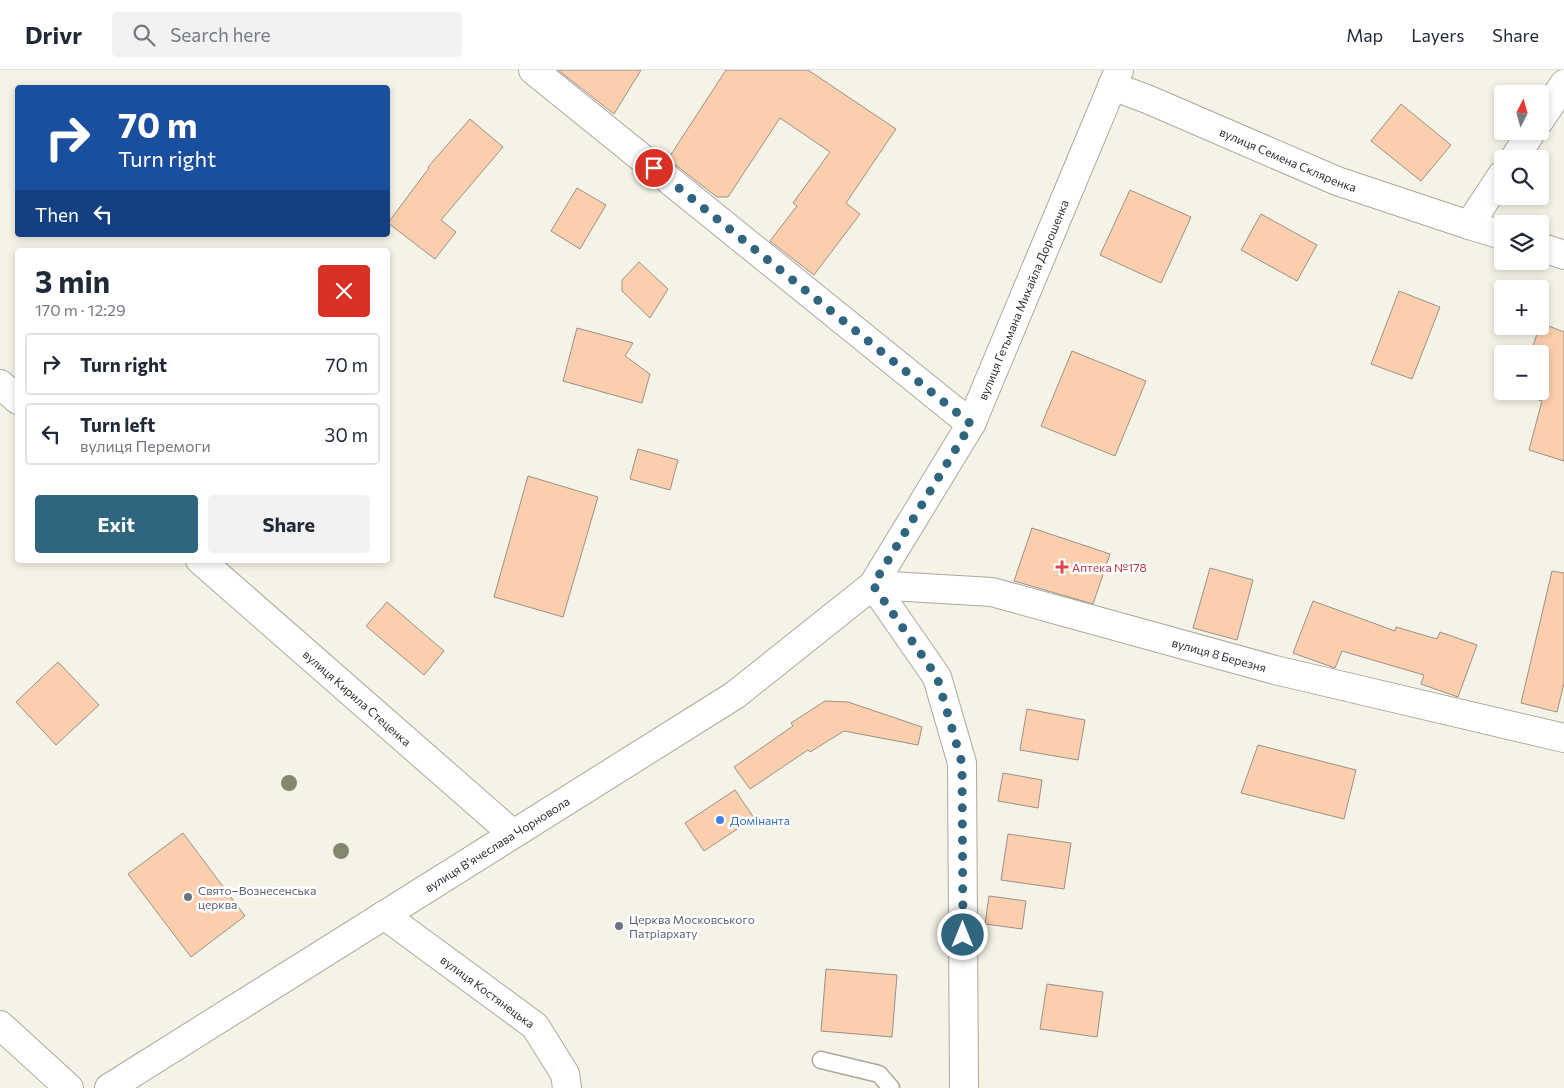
<!DOCTYPE html>
<meta charset="utf-8">
<style>
:root{--surface:#fff;--page:#f2f2f3;--text:#1f2937;--muted:#747a83;--line:#e0e1e3;--accent:#306580}
body{margin:0;font-family:Commissioner,sans-serif;background:var(--page);color:var(--text);height:100vh;display:flex;flex-direction:column;font-size:19px;white-space:nowrap}
*{box-sizing:border-box;margin:0}
p{font-size:16px;color:var(--muted)}
.icon{flex:none;width:28px;height:28px;fill:none;stroke:currentColor;stroke-width:2;stroke-linecap:round;stroke-linejoin:round}
.map{position:relative;flex:1;overflow:hidden}
.details{position:absolute;left:15px;top:178px;width:375px;height:315px;display:flex;flex-direction:column;background:var(--surface);border-radius:5px;box-shadow:0 2px 8px #0003}
.details>*{flex:none}
.hud{position:absolute;left:15px;top:15px;width:375px;height:152px;border-radius:5px;box-shadow:0 2px 8px #0003;background:#1a4fa0;color:#fff;overflow:hidden}
.needle{width:32px;rotate:6deg}
.buttons{position:absolute;left:1494px;top:15px;display:grid;gap:10px}
.buttons a{display:grid;place-items:center;width:55px;height:55px;border-radius:5px;background:var(--surface);box-shadow:0 2px 8px #0003;font-size:25px}
.pin{position:absolute;display:grid;place-items:center;width:42px;height:42px;color:#fff;margin:-21px;border:2px solid #fff;border-radius:50%;box-shadow:0 1px 5px #0007}
.me{position:absolute;width:55px;margin:-28px;rotate:0deg;stroke-linejoin:round;filter:drop-shadow(0 0 4px #0008)}
.turn{display:flex;align-items:center;gap:18px;height:105px;padding:0 20px;font-size:22px}
.turn .icon{width:65px;height:65px;stroke-width:2.5}
.turn b{display:block;font-size:35px;line-height:42px}
.then{display:flex;align-items:center;height:48px;padding:0 20px;background:#0003;gap:10px;font-size:19px}
.round{display:grid;place-items:center;flex:none;width:52px;height:52px;border-radius:5px;background:var(--page)}
.overview{display:flex;align-items:center;justify-content:space-between;height:85px;padding:0 20px}
h1{font-size:30px;font-weight:700;line-height:38px}
.action{display:flex;gap:10px;margin-top:auto;padding:10px 20px}
.action a{flex:1;height:58px;border-radius:5px;background:var(--accent);color:#fff;font-size:20px;font-weight:700;line-height:58px;text-align:center}
.action a+a{background:var(--page);color:var(--text)}
ul{padding:0;list-style:none}
li{display:flex;align-items:center;gap:15px;height:62px;margin:0 10px 8px;padding:0 10px;border:2px solid var(--line);border-radius:5px}
li div{flex:1}
li b{display:block;font-size:19px}
li em{font-style:normal}
header{display:flex;align-items:center;gap:30px;box-sizing:border-box;height:70px;padding:0 25px;background:var(--surface);border-bottom:1px solid var(--line)}
header strong{font-size:24px}
nav{display:flex;gap:28px;margin-inline-start:auto;font-size:18px}
.search{width:350px;height:45px;background:var(--page);display:flex;align-items:center;gap:12px;box-sizing:border-box;padding:0 18px;border-radius:5px;color:var(--muted);font-size:19px}
.map>svg:first-child{display:block}
.building{fill:#fbceae;stroke:#9c9088}
.lines{fill:none;stroke-linecap:round;stroke-linejoin:round}
.service-casing{stroke:#aba99c;stroke-width:19}
.minor-casing{stroke:#aba99c;stroke-width:30}
.tertiary-casing{stroke:#aba99c;stroke-width:30}
.service{stroke:#fff;stroke-width:16}
.minor{stroke:#fff;stroke-width:28}
.tertiary{stroke:#fff;stroke-width:28}
.tree{fill:#82876d}
.route{stroke:#306580;stroke-width:9;stroke-dasharray:0 16.2}
.health-dot{fill:#e0444e;stroke:#fff;stroke-width:2}
.shop-dot{fill:#3f7fe0;stroke:#fff;stroke-width:2}
.worship-dot{fill:#6b7280;stroke:#fff;stroke-width:2}
.labels{text-anchor:middle;dominant-baseline:central;stroke-width:5;stroke-linejoin:round;paint-order:stroke}
.street-label{font-size:12px;fill:#32312c;stroke:#fff}
.health-label{font-size:12px;fill:#be3a42;stroke:#fff;text-anchor:start}
.shop-label{font-size:12px;fill:#366cbe;stroke:#fff;text-anchor:start}
.worship-label{font-size:12px;fill:#5b616d;stroke:#fff;text-anchor:start}
</style>
<header>
<strong>Drivr</strong>
<div class="search"><svg class="icon" aria-label="search" viewBox="0 0 24 24"><circle cx="10" cy="10" r="6"/><path d="M15 15l6 6"/></svg>Search here</div>
<nav><a>Map</a><a>Layers</a><a>Share</a></nav>
</header>
<div class="map">
<svg width="1564" height="1018" viewBox="0 0 1564 1018">
<rect width="100%" height="100%" fill="#f5f3e5"/>
<path class="building" d="M558,0h83l-27,44z
M726,0h82l88,59 -50,74 14,11 -46,61 -44,-34 27,-35 -4,-3 37,-51 -50,-34 -52,79h-11l-49,-38z
M1401,34l50,41 -30,36 -50,-40z
M470,49l33,28 -62,73 15,12 -21,27 -47,-36 41,-55 -1,-1z
M577,118l29,17 -26,44 -29,-18z
M1130,120l61,27 -30,66 -61,-28z
M1261,144l56,31 -20,36 -56,-31z
M639,192l29,27 -18,29 -28,-27v-11z
M1399,221l41,16 -28,72 -41,-15z
M1541,253l23,9v129l-35,-11 13,-49 -26,-9 24,-1v-37h-10z
M577,258l56,15 -8,13 25,18 -8,29 -79,-22z
M1072,281l74,30 -31,75 -74,-30z
M638,379l40,11 -8,30 -40,-11z
M528,406l70,21 -35,120 -69,-20z
M1032,458l78,26 -17,50 -79,-23z
M1210,498l43,12 -16,60 -44,-12z
M1552,501l12,2v110l-7,29 -36,-9z
M1313,531l82,30 1,-4 41,12 3,-7 37,13 -19,52 -37,-13 3,-9 -82,-24 -7,17 -42,-15z
M387,532l57,49 -20,24 -58,-49z
M58,592l41,43 -43,40 -40,-43z
M825,631l23,1 74,25 -4,18 -74,-14 -34,21 -2,-2 -58,39 -16,-22 59,-41 -2,-3z
M1027,639l58,11 -7,40 -58,-10z
M1258,675l98,25 -12,49 -103,-26z
M1003,703l39,7 -4,28 -40,-7z
M735,720l19,28 -50,33 -19,-28z
M183,763l62,83 -54,41 -63,-83z
M1008,764l63,9 -7,46 -63,-9z
M989,826l37,5 -4,28 -37,-5z
M826,899l71,6 -5,62 -71,-6z
M1047,914l56,8 -6,45 -57,-8z"/>
<g class="lines">
<g class="service-casing">
<path id="service" d="M821,990l58,14 12,14"/>
</g>
<g class="minor-casing">
<g id="minor">
<path d="M533,0l438,354"/>
<path id="s1" d="M1112,16l35,13 190,82 132,44 33,-50"/>
<path d="M1540,50l24,-36"/>
<path d="M1514,89l18,-28"/>
<path d="M1469,155l33,10"/>
<path d="M1540,177l24,8"/>
<path d="M0,314l18,16"/>
<path id="s2" d="M200,490l313,274"/>
<path id="s3" d="M873,515l119,7 283,78 289,68"/>
<path d="M873,515l64,92 25,86 2,325"/>
<path id="s4" d="M384,845l151,111 30,48 2,14"/>
<path d="M0,955l69,63"/>
</g>
</g>
<g class="tertiary-casing">
<g id="tertiary">
<path id="s5" d="M109,1018l626,-393 138,-110 98,-161 148,-354"/>
</g>
</g>
<use href="#service" class="service"/>
<use href="#minor" class="minor"/>
<use href="#tertiary" class="tertiary"/>
</g>
<g class="tree">
<circle cx="289" cy="713" r="8"/>
<circle cx="341" cy="781" r="8"/>
</g>
<g class="lines">
<path class="route" d="M654,98l317,256 -98,161 64,92 25,86 1,172"/>
</g>
<path class="health-dot" d="M1059.5 489.5h5v5h5v5h-5v5h-5v-5h-5v-5h5z"/>
<circle class="shop-dot" cx="720" cy="750" r="5"/>
<g class="worship-dot">
<circle cx="188" cy="827" r="5"/>
<circle cx="619" cy="856" r="5"/>
</g>
<g class="labels">
<g class="street-label">
<text stroke="none"><textPath href="#s1" startOffset="191">вулиця Семена Скляренка</textPath></text>
<text stroke="none"><textPath href="#s5" startOffset="1239">вулиця Гетьмана Михайла Дорошенка</textPath></text>
<text stroke="none"><textPath href="#s3" startOffset="355">вулиця 8 Березня</textPath></text>
<text stroke="none"><textPath href="#s2" startOffset="209">вулиця Кирила Стеценка</textPath></text>
<text transform="translate(497 774) rotate(-32)">вулиця Вʼячеслава Чорновола</text>
<text stroke="none"><textPath href="#s4" startOffset="129">вулиця Костянецька</textPath></text>
</g>
<g class="health-label">
<text x="1072" y="497">Аптека №178</text>
</g>
<g class="shop-label">
<text x="730" y="750">Домінанта</text>
</g>
<g class="worship-label">
<text x="198" y="820">Свято–Вознесенська<tspan x="198" dy="14">церква</tspan></text>
<text x="629" y="849">Церква Московського<tspan x="629" dy="14">Патріархату</tspan></text>
</g>
</g>
</svg>
<div class="buttons">
<a><svg class="needle" viewBox="-14 -14 28 28"><path d="M0-13l5 13h-10z" fill="#e53935"/><path d="M0 13l5-13h-10z" fill="#747a83"/></svg></a>
<a><svg class="icon" aria-label="search" viewBox="0 0 24 24"><circle cx="10" cy="10" r="6"/><path d="M15 15l6 6"/></svg></a>
<a><svg class="icon" aria-label="layers" viewBox="0 0 24 24"><path d="M12 4l9 5-9 5-9-5zM3 14l9 5 9-5"/></svg></a>
<a>+</a>
<a>−</a>
</div>
<div class="pin" style="left:654px;top:98px;background:#d93025"><svg class="icon" aria-label="arrive" viewBox="0 0 24 24"><path d="M6 21V4h12l-3 4 3 4H6"/></svg></div>
<svg class="me" style="left:963px;top:865px" viewBox="-20 -20 40 40"><circle r="17" fill="#306580" stroke="#fff" stroke-width="3"/><path d="M0-11L8 9 0 5-8 9z" fill="#fff"/></svg>
<div class="hud">
<div class="turn"><svg class="icon" aria-label="right" viewBox="0 0 24 24"><path d="M7 20v-9h11M14 6l5 5-5 5"/></svg><div><b>70 m</b>Turn right</div></div>
<div class="then">Then<svg class="icon" aria-label="left" viewBox="0 0 24 24"><path d="M17 20v-9H6M10 6l-5 5 5 5"/></svg></div>
</div>
<section class="details">
<div class="overview"><div><h1>3 min</h1><p>170 m · 12:29</p></div><a class="round" style="background:#d93025;color:#fff"><svg class="icon" aria-label="close" viewBox="0 0 24 24"><path d="M6 6l12 12M18 6L6 18"/></svg></a></div>
<ul>
<li><svg class="icon" aria-label="right" viewBox="0 0 24 24"><path d="M7 20v-9h11M14 6l5 5-5 5"/></svg><div><b>Turn right</b></div><em>70 m</em></li>
<li><svg class="icon" aria-label="left" viewBox="0 0 24 24"><path d="M17 20v-9H6M10 6l-5 5 5 5"/></svg><div><b>Turn left</b><p>вулиця Перемоги</p></div><em>30 m</em></li>
</ul>
<div class="action"><a>Exit</a><a>Share</a></div>
</section>
</div>
